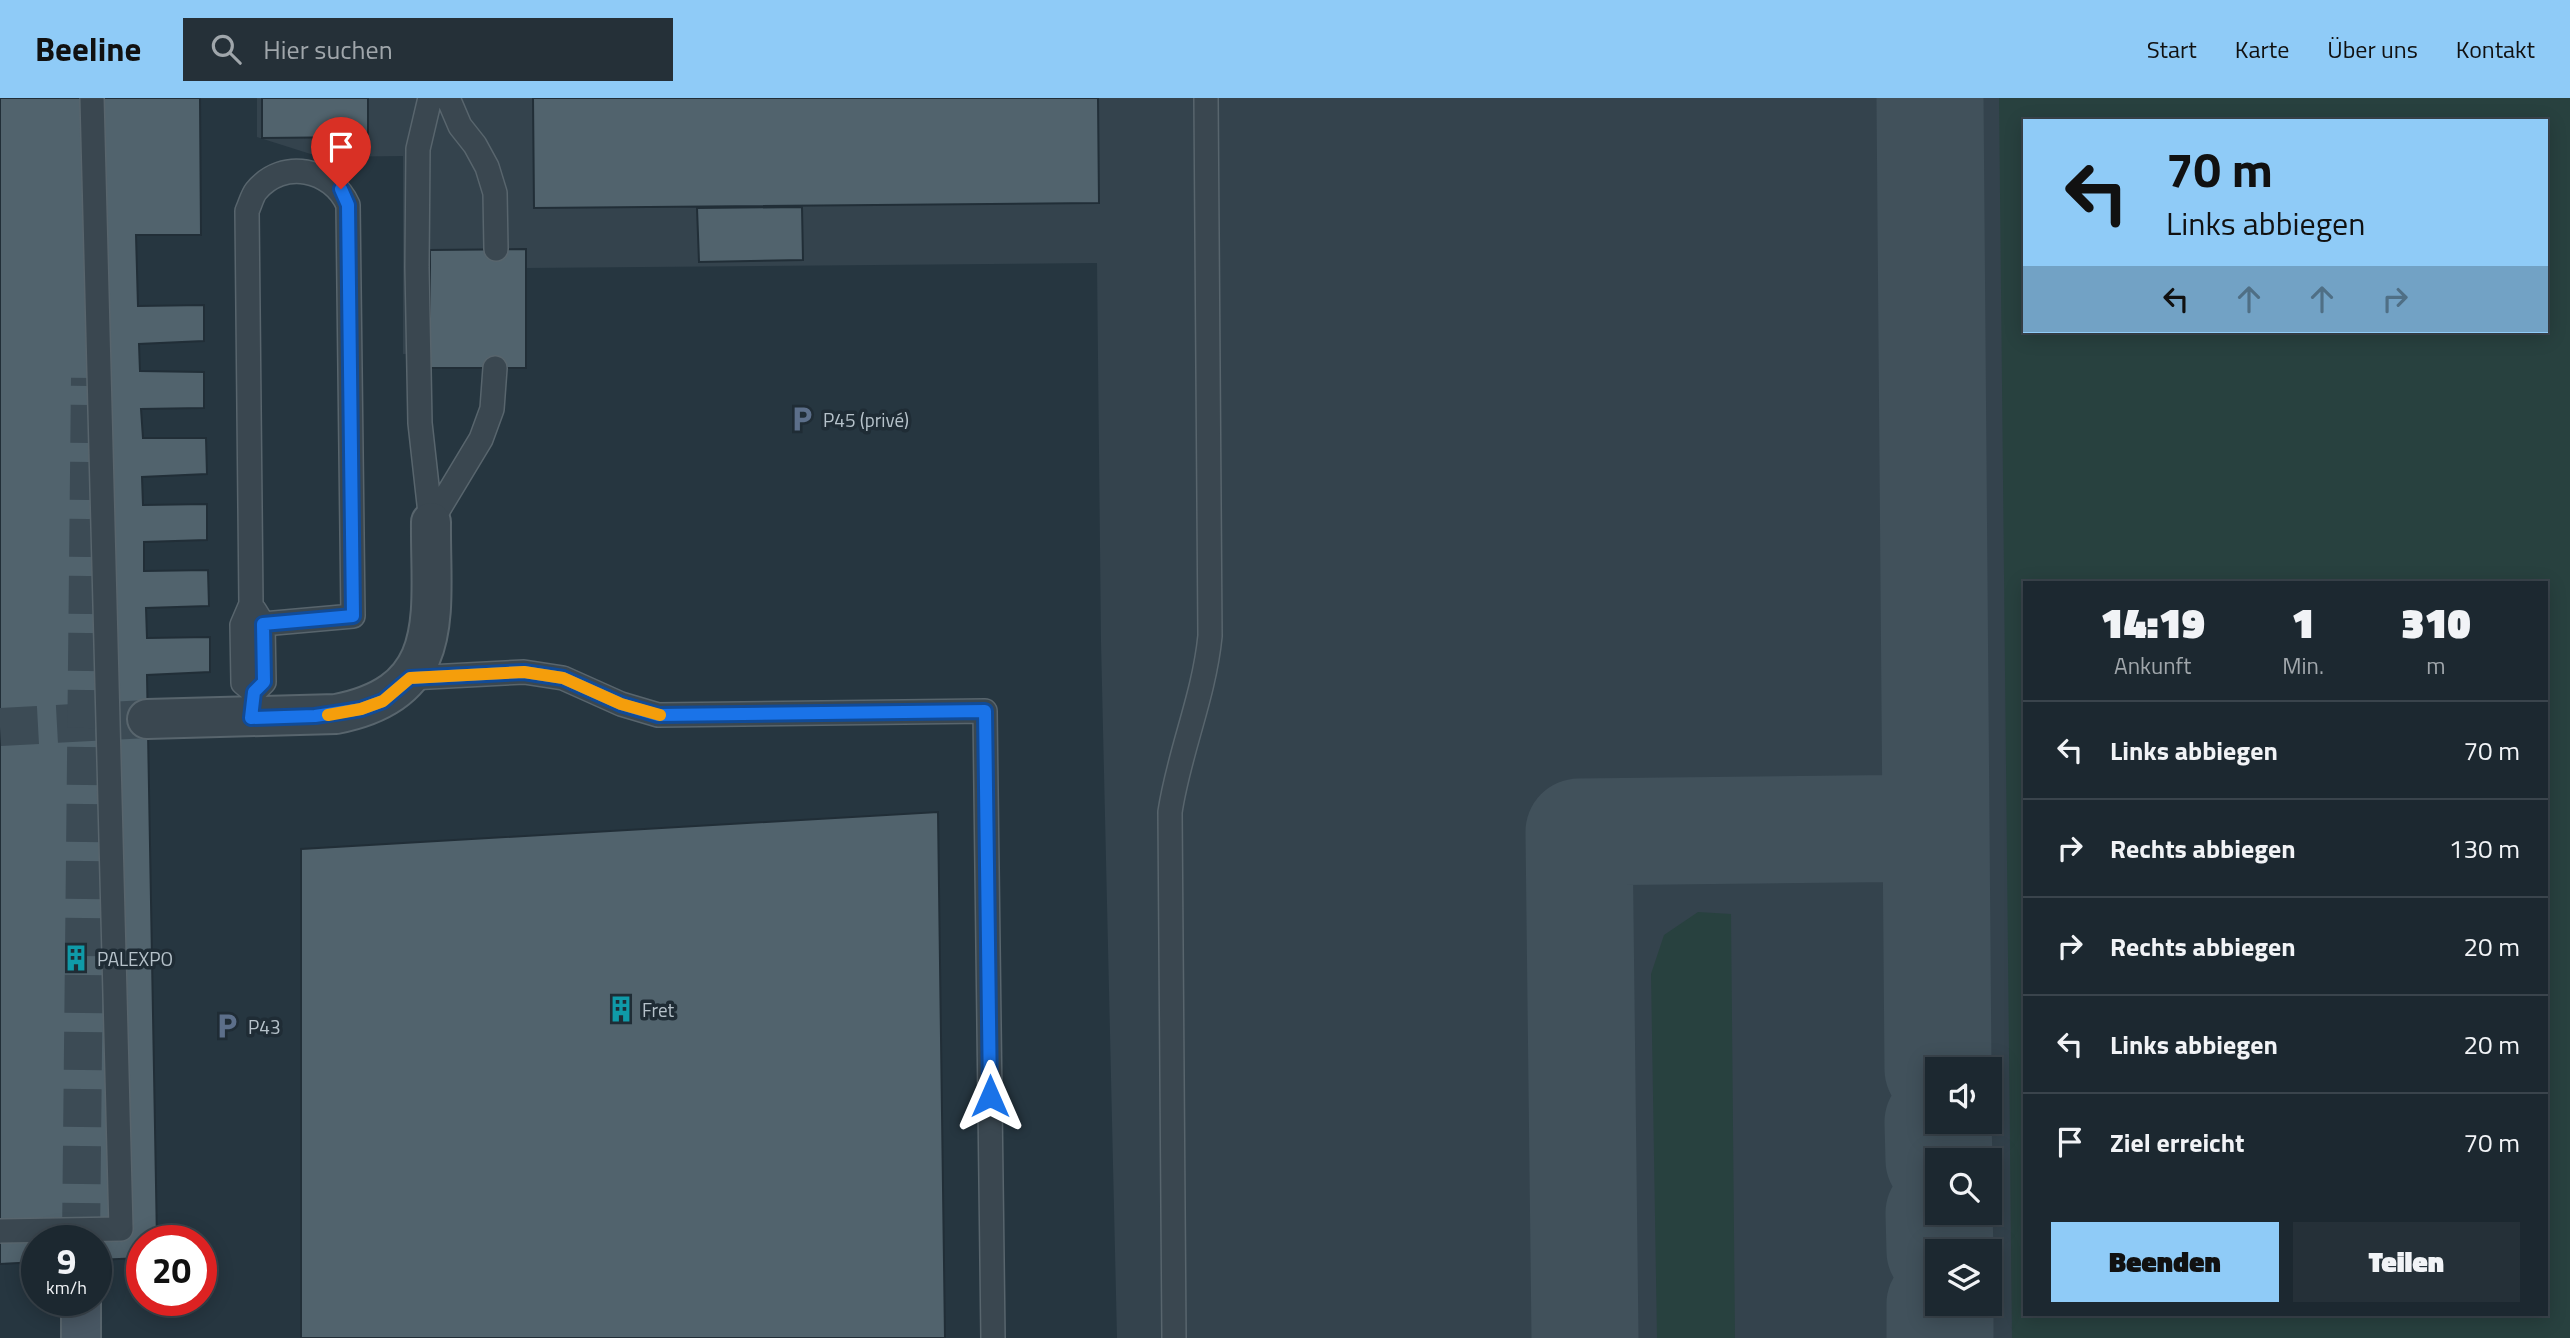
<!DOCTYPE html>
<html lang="de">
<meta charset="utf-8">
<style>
:root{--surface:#1c2830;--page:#253038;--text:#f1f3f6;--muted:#a0a6ab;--line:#3a444c;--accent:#8fcbf7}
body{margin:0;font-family:"Titillium Web",sans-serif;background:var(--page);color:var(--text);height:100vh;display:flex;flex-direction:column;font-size:26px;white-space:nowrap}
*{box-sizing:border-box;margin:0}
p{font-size:23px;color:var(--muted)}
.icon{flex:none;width:38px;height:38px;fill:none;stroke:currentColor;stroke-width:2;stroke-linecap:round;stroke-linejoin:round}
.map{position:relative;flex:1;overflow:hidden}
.drawer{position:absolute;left:2023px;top:483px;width:525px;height:735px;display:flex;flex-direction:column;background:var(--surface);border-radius:0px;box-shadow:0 4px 18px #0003,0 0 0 2px var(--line)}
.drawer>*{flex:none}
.top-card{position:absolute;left:2023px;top:21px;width:525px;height:214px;border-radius:0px;box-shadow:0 4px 18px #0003,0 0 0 2px var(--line);background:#8fcbf7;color:#111;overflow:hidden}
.buttons{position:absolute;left:1925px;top:959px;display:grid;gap:14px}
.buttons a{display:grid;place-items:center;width:77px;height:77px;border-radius:0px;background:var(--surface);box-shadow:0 4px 18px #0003,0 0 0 2px var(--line);font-size:35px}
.speed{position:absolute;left:21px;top:1127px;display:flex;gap:14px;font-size:35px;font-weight:700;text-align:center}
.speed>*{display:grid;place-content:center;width:91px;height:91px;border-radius:50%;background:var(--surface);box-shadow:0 4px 18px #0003,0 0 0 2px var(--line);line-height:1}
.speed small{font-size:18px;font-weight:400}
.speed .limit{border:10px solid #d22;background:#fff;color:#111}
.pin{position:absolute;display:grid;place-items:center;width:60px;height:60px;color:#fff;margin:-72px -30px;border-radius:50% 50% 50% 0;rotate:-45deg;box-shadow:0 0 7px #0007}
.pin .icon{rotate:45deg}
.me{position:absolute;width:77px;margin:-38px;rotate:0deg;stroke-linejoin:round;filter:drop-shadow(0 0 5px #0008)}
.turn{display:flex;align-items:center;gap:24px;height:147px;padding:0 28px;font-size:32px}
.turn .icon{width:91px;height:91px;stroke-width:2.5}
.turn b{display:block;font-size:49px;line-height:60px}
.lanes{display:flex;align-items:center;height:66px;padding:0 28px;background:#0003;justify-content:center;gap:35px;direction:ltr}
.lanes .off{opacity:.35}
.eta{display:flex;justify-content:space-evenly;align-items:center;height:119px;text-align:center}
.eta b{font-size:42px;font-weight:800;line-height:49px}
.action{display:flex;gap:14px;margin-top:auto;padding:14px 28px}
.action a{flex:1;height:80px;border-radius:0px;background:var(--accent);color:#111;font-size:28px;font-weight:800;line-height:80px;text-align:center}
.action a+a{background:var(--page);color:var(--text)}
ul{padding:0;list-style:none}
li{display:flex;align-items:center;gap:21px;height:98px;padding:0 28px;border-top:2px solid var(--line)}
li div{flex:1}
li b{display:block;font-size:26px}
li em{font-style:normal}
header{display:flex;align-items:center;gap:42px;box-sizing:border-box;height:98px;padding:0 35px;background:var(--accent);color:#111}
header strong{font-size:33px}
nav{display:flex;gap:38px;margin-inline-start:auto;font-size:24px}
.search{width:490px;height:63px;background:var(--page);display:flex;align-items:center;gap:18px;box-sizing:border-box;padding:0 24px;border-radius:0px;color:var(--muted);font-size:26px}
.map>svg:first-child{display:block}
.airport{fill:#34434d;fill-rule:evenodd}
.green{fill:#28413f;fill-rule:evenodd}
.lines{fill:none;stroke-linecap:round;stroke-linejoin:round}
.taxiway{stroke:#41515b;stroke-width:107}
.building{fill:#51636d;stroke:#212e37;stroke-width:2}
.street-tunnel{stroke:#3c4b55;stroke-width:38;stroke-dasharray:38 19;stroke-linecap:butt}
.secondary-tunnel{stroke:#3c4b55;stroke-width:38;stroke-dasharray:38 19;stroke-linecap:butt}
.lane-casing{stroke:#58656d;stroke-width:26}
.street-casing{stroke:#58656d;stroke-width:42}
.secondary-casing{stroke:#58656d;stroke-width:42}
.lane{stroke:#3a4750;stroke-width:23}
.street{stroke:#3a4750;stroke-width:38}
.secondary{stroke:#485763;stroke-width:38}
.lane-bridge-casing{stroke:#58656d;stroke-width:26;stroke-linecap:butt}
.lane-bridge{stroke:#3a4750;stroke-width:23}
.route-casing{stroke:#114b97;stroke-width:18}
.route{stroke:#1a73e8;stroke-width:12}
.slow{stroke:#f59e0b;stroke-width:12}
.labels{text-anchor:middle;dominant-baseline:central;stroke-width:7;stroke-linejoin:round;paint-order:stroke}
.poi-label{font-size:19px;fill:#b6c2ca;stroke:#1f2c35;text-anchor:start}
</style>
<header>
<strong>Beeline</strong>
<div class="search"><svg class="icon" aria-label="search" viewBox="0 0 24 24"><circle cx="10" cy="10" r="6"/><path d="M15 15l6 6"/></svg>Hier suchen</div>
<nav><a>Start</a><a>Karte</a><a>Über uns</a><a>Kontakt</a></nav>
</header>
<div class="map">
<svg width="2570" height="1240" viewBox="0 0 2570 1240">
<rect width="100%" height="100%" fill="#263640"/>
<path class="airport" d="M257,0h2313v1240h-1453l-16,-696 -4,-379 -571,5 -1,83 -122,3v-198l-83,1 -63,-20zM2025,23h521v210h-521zM2025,485h521v731h-521zM1937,971h53v53h-53zM1937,1062h53v53h-53zM1937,1153h53v53h-53z"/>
<path class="green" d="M1999,0h571v1240h-558zM2025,23h521v210h-521zM2025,485h521v731h-521z
M1698,814l33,2 4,424h-78l-6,-364 13,-39z"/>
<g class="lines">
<path class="taxiway" d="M1930,0l8,971
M1938,1024l1,38
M1939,1115l1,38
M1940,1206v34
M1585,1240l-6,-506 357,-4"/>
</g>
<path class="building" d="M0,0h200l1,137h-65l2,71 66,-1v36l-65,3 1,27 64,1v36l-63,1 2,29h63l1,36 -65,3 1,28 64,-1v36l-63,2v29l64,-1 1,36 -63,2 1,30 63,-1v35l-63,3 10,566h-15v17l-46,2v-19h-59v21l-37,2z
M262,0h106v39l-106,1z
M533,0h565l1,105 -565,5z
M802,109l1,53 -104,2 -2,-54z
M526,151v119h-96v-118z
M938,714l7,526h-644v-489z"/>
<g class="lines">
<path class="street-tunnel" d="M0,629l147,-8"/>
<path class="secondary-tunnel" d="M81,1143l9,-863"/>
<g class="lane-casing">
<path id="lane" d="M430,0l-12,51 -1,118 3,156 11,99
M448,0l12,28 15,19 12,22 8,26 1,56
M431,424l50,-83 11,-30 3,-41
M410,580l114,-6 39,6 58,26 37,11 327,-4 8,627
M254,594l10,-10 -1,-58 -8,-13
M251,620l3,-26 -11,-9 -1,-58 9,-21 -4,-393c3,-6 5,-15 9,-20 27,-33 76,-22 92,14l5,411 -90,8
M1174,1240l-4,-526c9,-60 34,-115 40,-176l-4,-538"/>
</g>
<g class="street-casing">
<path id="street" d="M147,621l189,-5c113,-22 94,-101 95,-192"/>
</g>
<g class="secondary-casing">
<path id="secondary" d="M81,1202v38"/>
</g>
<use href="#lane" class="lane"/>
<use href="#street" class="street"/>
<use href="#secondary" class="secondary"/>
<g class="lane-bridge-casing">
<path id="lane-bridge" d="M0,1133l121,-2 -29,-1131"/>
</g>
<use href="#lane-bridge" class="lane-bridge"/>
</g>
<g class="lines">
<g class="route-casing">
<path id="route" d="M341,91l7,16 5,411 -90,8 1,58 -10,10 -3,26 64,-2 46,-7 22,-8 27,-23 114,-6 39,6 58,26 37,11 327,-4 5,385"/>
</g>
<use href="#route" class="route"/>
<path class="slow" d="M328,617l33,-6 22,-8 27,-23 114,-6 39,6 58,26 39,11"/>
</g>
<defs>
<g id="parking-bare" transform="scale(2.1)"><path d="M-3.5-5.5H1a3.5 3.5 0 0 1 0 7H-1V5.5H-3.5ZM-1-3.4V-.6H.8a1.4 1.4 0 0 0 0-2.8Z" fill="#5c6f8a" stroke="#1f2c35" stroke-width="2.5" paint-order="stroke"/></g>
<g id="building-bare" transform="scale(2.1)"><path d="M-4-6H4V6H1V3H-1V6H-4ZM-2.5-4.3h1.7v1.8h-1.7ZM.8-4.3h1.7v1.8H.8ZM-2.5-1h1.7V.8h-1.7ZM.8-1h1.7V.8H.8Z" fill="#0f9aa8" stroke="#1f2c35" stroke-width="2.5" paint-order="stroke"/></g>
</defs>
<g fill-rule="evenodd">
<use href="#parking-bare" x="802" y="321"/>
<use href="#building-bare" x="76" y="860"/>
<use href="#building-bare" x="621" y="911"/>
<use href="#parking-bare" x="227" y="928"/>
</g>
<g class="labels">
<g class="poi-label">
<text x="823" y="321">P45 (privé)</text>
<text x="97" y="860">PALEXPO</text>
<text x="642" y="911">Fret</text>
<text x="248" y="928">P43</text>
</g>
</g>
</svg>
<div class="buttons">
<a><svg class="icon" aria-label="sound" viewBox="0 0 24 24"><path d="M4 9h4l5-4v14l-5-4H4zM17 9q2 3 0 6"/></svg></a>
<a><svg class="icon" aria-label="search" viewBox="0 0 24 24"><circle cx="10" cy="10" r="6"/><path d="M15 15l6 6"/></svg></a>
<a><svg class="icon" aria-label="layers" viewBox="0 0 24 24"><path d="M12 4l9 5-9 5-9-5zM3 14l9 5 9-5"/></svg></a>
</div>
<div class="speed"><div>9<small>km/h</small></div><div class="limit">20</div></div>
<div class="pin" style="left:341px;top:91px;background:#d93025"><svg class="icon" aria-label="arrive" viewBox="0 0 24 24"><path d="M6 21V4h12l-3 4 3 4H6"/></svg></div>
<svg class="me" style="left:990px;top:998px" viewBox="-20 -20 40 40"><path d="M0-17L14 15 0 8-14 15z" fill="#1a73e8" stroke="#fff" stroke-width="4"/></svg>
<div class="top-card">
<div class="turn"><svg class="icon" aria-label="left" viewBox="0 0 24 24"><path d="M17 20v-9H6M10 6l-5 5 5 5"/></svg><div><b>70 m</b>Links abbiegen</div></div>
<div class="lanes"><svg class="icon" aria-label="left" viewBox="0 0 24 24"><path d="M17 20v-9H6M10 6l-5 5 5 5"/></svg><svg class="icon off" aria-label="ahead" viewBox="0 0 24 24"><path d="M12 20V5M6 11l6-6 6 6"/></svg><svg class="icon off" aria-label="ahead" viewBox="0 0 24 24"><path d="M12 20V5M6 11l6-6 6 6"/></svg><svg class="icon off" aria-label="right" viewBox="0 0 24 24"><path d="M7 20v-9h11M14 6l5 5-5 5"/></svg></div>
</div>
<section class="drawer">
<div class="eta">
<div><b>14:19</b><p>Ankunft</p></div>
<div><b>1</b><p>Min.</p></div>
<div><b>310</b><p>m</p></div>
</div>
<ul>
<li><svg class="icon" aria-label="left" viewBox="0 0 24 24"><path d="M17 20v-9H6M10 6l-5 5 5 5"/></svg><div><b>Links abbiegen</b></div><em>70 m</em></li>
<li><svg class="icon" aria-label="right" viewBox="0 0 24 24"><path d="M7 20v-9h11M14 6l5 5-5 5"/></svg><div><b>Rechts abbiegen</b></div><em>130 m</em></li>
<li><svg class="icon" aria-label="right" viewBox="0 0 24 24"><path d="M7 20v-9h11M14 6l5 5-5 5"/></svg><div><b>Rechts abbiegen</b></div><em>20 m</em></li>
<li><svg class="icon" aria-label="left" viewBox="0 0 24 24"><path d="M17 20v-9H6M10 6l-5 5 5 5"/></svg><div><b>Links abbiegen</b></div><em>20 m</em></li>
<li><svg class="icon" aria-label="arrive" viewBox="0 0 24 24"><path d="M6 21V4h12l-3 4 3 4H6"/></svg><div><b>Ziel erreicht</b></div><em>70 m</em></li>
</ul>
<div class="action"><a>Beenden</a><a>Teilen</a></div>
</section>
</div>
